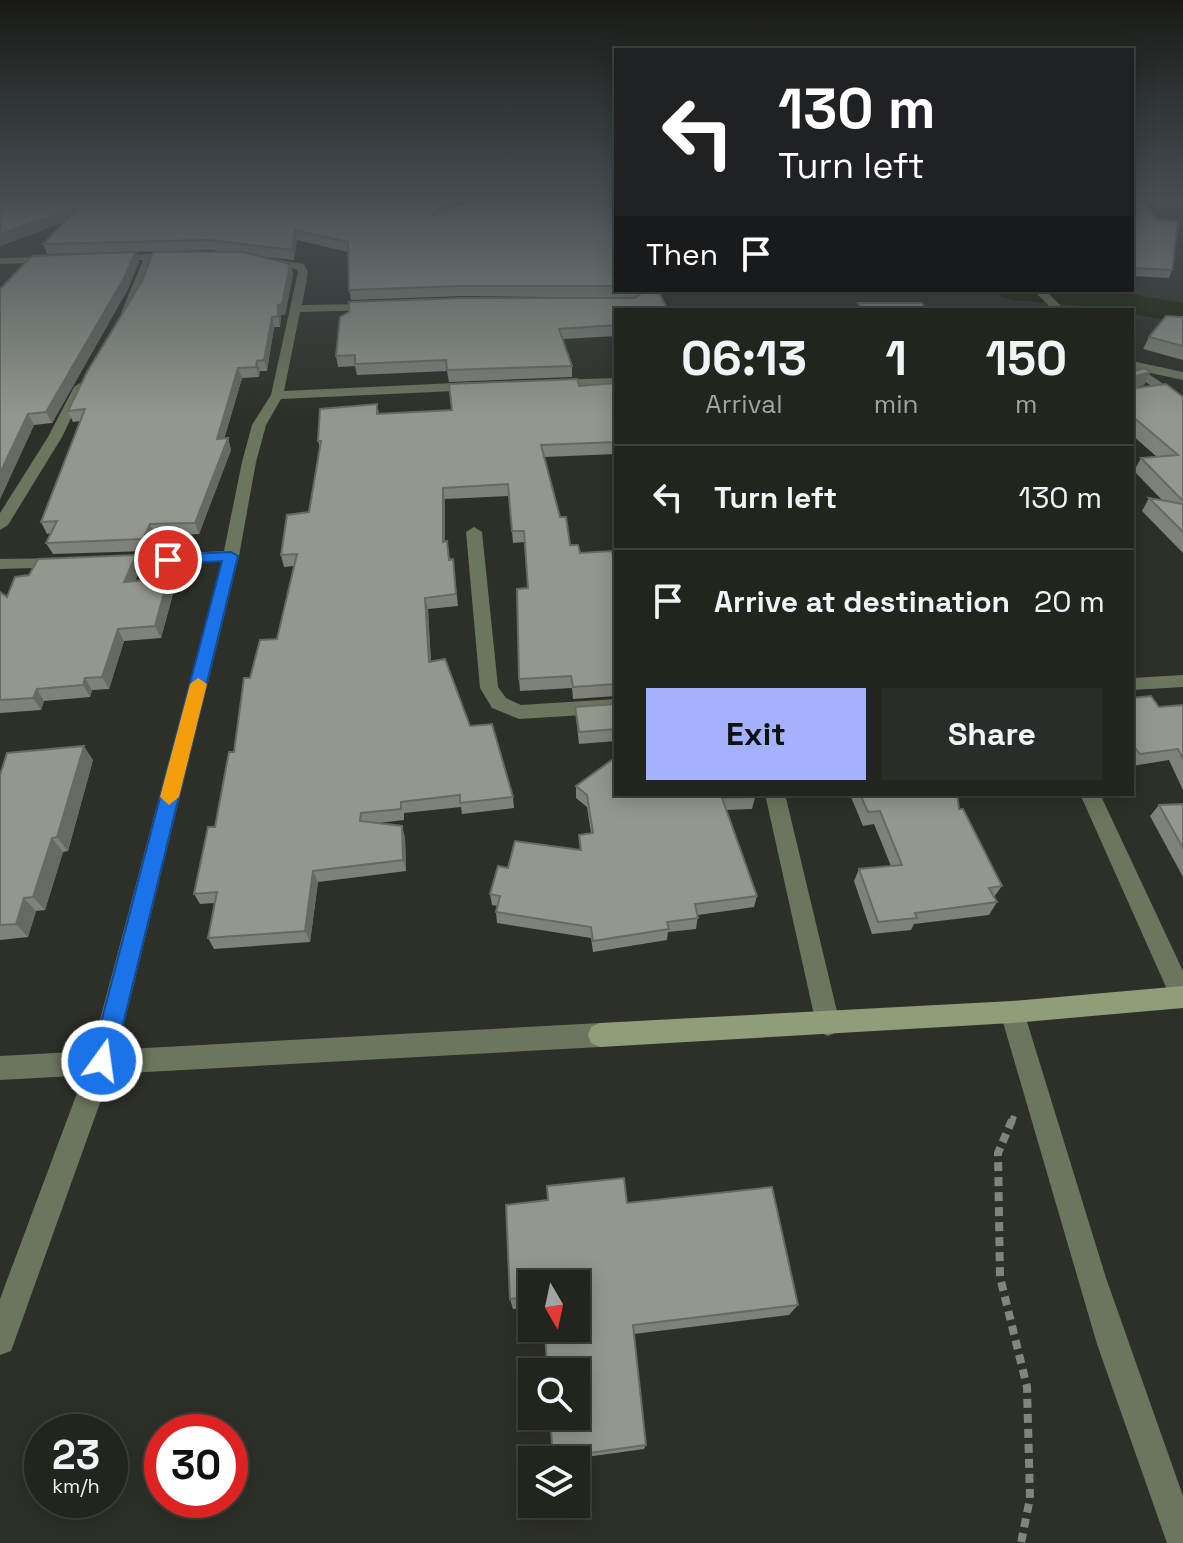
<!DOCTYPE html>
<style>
:root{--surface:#22241e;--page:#2a2c27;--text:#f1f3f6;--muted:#a2a4a4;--line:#3f413c;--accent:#a4b1fc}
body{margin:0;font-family:"Space Grotesk",sans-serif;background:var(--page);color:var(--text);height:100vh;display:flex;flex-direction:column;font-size:30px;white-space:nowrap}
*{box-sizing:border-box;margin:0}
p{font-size:26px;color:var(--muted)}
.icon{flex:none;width:44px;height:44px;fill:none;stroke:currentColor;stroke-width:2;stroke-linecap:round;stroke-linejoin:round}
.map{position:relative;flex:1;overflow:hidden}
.sheet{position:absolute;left:614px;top:308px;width:520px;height:488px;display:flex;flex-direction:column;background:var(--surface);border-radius:0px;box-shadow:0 4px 20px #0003,0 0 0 2px var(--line)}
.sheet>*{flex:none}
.hud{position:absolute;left:614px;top:48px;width:520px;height:244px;border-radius:0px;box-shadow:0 4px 20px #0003,0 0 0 2px var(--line);background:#202124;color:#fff;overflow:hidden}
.needle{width:52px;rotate:171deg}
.fabs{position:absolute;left:518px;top:1270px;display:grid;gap:16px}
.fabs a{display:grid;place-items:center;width:72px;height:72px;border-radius:0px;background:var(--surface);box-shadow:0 4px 20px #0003,0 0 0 2px var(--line);font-size:40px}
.speed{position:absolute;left:24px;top:1414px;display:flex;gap:16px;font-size:40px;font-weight:700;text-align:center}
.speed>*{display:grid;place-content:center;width:104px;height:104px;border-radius:50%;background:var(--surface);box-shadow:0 4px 20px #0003,0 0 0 2px var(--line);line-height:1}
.speed small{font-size:20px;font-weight:400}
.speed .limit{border:12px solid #d22;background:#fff;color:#111}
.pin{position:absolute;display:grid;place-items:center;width:68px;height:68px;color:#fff;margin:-34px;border:4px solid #fff;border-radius:50%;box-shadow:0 2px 8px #0007}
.me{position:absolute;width:88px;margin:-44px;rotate:14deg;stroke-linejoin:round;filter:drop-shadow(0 0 6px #0008)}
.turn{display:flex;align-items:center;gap:28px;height:168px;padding:0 32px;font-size:36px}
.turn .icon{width:104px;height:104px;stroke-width:2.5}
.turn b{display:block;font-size:56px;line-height:68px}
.then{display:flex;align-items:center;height:76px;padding:0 32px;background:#0003;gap:16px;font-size:30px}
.eta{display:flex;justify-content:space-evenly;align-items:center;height:136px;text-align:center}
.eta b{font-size:48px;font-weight:600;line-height:56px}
.primary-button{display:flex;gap:16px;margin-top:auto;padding:16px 32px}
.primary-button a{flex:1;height:92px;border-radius:0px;background:var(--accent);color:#111;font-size:32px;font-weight:600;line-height:92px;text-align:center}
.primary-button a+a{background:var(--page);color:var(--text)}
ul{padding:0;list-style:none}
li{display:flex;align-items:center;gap:24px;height:104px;padding:0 32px;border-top:2px solid var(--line)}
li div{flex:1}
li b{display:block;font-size:30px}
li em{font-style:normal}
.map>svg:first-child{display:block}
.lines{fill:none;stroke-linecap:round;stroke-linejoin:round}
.river{fill:#172104;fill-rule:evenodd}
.path-far1{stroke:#82857e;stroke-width:6;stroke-dasharray:7 5;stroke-linecap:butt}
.path{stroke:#82857e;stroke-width:8;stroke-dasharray:9 6;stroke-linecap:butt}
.minor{fill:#6c765e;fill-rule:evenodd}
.tertiary{fill:#6c765e;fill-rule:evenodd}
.secondary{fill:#8f9e78;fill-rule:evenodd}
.wall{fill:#7e8279}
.shaded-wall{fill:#676a63}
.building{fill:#93978d;stroke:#676a63;stroke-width:2}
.route{fill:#1a73e8;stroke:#114b97;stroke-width:2}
.slow{fill:#f59e0b}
</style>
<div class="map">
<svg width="1183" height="1543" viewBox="0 0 1183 1543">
<rect width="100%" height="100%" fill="#2d3028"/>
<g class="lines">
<path class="river" d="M448,201h32l27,15 28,8 81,4v18c-48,-1 -137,0 -168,-45z
M997,290h111l75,13v20l-51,-9v-4l-118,-10 -12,-3z"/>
<path class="path-far1" d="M1012,1122l2,-6"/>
<path class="path" d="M1012,1120l-14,33 2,124 27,110 3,111 -9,45"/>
<path class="minor" d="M176,253l5,3 -1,2 -27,2 -22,51 -10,2 22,-53 -31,1 -4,-1v-4z
M244,254l60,10 4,8 -6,33 71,-1 6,3 -6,3 -73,2 -16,79 192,-9 6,4 -6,4 -195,9 -15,26 -10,37 -17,94 -124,505 -100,279 -4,11 -11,4v-56l89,-238 133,-500 -111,6 -8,-5 8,-5 113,-6 18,-89 10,-37 19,-30 27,-123 -2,-3 -56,-10 -1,-2z
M56,257l1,2 -5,3 -52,2v-6z
M1132,361l51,11v8l-51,-11z
M616,378v8l-64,2 -6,-4 6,-4z
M80,383l6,4 -24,50 -54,88 -8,5v-17l48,-76 26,-50z
M474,527l8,5 16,155 8,11 15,7 95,-6v14l-97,6 -27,-11 -12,-20 -14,-156z
M63,558l8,5 -2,4 -69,2v-10z
M1183,675v12l-51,3v-12z
M765,794h20l55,230 -3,8 -9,4 -9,-4 -3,-8z
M1080,794h20l83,177v37l-9,-3z
M1012,1001l9,3 3,8 82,266 77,218v47h-16l-70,-199 -97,-332 3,-8z"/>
<path class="tertiary" d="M1033,290h12l20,20h-12z
M1132,363l51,34v10l-51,-34z
M600,1023l9,4 3,8 -3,8 -9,4 -600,33v-24z"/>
<path class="secondary" d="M1183,986v22l-171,15 -412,24 -9,-4 -3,-8 3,-8 9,-4 412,-22z"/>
</g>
<path class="wall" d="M0,201h454l-9,11 171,-11v89h42l-42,20v26l-53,3 9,27v11l-123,5 -2,-11 -90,4 -2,-9 -17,1 -2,-11 300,-58 -173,-2 -112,4 -2,-10 -1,-38 -51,-12 -3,20 -38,-4 34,8 3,10 -8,41h-4l-1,12h-6l-7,44h-7l-1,6 -17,1 -18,61 4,-1 3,12 -32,84 -44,2 -7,15 -95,3 -7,-11 5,-10 -4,1 -6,-12 39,-101 -7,1 -5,-11 161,-159 -18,-2 -164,4 -4,-10 21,-22 -64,24z
M1132,201l40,69 -3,8 -37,-2z
M139,262l-11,27 -76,134 -18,2 -34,74v-210z
M1183,317v43l-40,-11 6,-12z
M1132,372h18l-6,13 -8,2v1l47,9v156l-41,-42 7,-13 13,2 -28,-29 7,-13 16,-1 -25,-22z
M616,383v71l-72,3 16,60 10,28 10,8 36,24v119l-43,3 -1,-11 -52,3 -1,-12 9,-91 -3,-46 -12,1 -4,-47 -64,3v43l5,18 3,-1 5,47 -30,3 3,53 82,135 1,11 -52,6 -1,-7 -57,6v7l-26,3 24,3 3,12 1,33 -88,11 -8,60 -96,7 -6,-11 7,-35 -15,1 -6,-10 21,-67 19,-75 16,-74 27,-39 17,-73 -10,1 -3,-12 28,-43 11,-64 -2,-7 59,-37 2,10 73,-4 127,-24z
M141,567l-6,14 33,-3 6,12 -13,48 -37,3 -15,48 -17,1 -2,7 -46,4 -3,9 -41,3v-121l7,5z
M1132,698l27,9 24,-2v85l-14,-30 -37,6z
M616,704v37l-37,3 -4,-37z
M93,760l-25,91 -5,1 -18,58 -9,1 -8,26 -28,3v-165z
M576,786l179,11 -3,12 -26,1 31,86 -3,11 -56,8 -2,14 -28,3 -1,8 -74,12 -2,-14 -94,-15 -1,-11 1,-6 -5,-1 -2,-11 18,-26 72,-18 -1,-15 12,-2 -4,-26 -11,-9z
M852,794h105l2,15 43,77 -8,11 3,5 -8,13 -75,9 -3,6 -39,4 -18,-53 5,-12 32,-3 -17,-42 -11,2 -12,-29z
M1183,804v73l-33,-61 9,-11z
M627,1203l171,102 -9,10 -155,19 12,111 -2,4 -80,11h-10l-1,-2 23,-130 -44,-44v23l-19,2 -3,-10z"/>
<path class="shaded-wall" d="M445,201h9l-22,26 -1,-10z
M80,206l4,9 -84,30v-11z
M295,230l2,10 -3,20 -2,-10z
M136,252l3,10 -11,27 -76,134 -6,-11z
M290,264l3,10 -8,41h-4l-1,12 -2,-11v-11z
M272,317l2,10 -7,44 -3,-11z
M257,361l3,10 -1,6 -3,-10z
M238,368l4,10 -21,72 -4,-11z
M1150,372l-6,13 -12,3 4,-12z
M28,414l6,11 -34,74v-26z
M228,438l3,12 -32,84 -4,-11z
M443,488l2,11v55l-2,-12z
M150,524l5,12 -7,15 -5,-12z
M136,555l5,12 -11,27 -6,-12z
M168,578l6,12 -13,48 -6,-12z
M425,598l3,11 3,65 -2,-12z
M118,629l6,12 -15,48 -7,-12z
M85,678l7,12 -2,7 -7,-12z
M37,689l7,12 -3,9 -8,-12z
M84,746l9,14 -25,91 -11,-14z
M402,826l3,12 1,33 -3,-11z
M52,838l11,14 -18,58 -12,-13z
M313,871l5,11 -8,60 -5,-11z
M24,898l12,13 -8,26 -12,-13z"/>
<path class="building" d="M0,201h445l-14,16 42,-16h143v85h-154l-113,4 -1,-48 -53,-12 -3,20 -84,-10 -165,4 37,-38 -80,28z
M1132,201h13l11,18 22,3 -6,48 -40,-2z
M136,252l-12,26 -78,134 -18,2 -28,59v-184l32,-33z
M153,252h90l47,12 -8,40 -4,1v11l-6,1 -8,43 -7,1 -1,6 -18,1 -21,71 11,-1 -33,85 -45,1 -7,15 -97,4 11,-22 -16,1 44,-113 -17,2 19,-39 55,-91z
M642,290h16l9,19h8l1,1h-60v15l-57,4 13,37 -125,4 -1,-10 -91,4v-9l-19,1 4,-39 9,-5v-10l113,-4h173l9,-7z
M858,303h64l4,7h-63z
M1166,316l17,1v29l-34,-9z
M1144,368l6,4 -14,4v12l30,-4 17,13v104l-42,-43 37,-3 -46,-39v-44z
M577,379l2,7 37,-3v59l-75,3 19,72h6l4,28h8l2,8 32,-2 4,26v107l-43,3 -2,-11 -52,3 -2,-90 11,-1 -4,-57h-12l-4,-47 -65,4v54l4,-1 2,19 4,-1 3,35 -31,4 4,64 16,-3 25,67 22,-2 21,73 -53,6v-8l-59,7v7l-40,4 -1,8 42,5 1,34 -90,11 -8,60 -97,7 9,-46 -23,2 14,-67h7l14,-75h5l10,-74h6l10,-38 17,-1 20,-85 -16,1 6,-40 22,-3 12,-71h-3l2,-32 57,-5v10l75,-4 -3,-26z
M1149,498l34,6v28z
M136,555l-12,27 44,-4 -13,48 -37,3 -16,48 -17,1 -2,7 -46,4 -4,9 -33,2v-108l7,5 8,-20 14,-2 9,-16z
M1151,696l8,11 24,-2v54l-5,-10 -38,5 -8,-10v-46z
M616,704v25l-37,3 -4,-25z
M84,746l-27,91 -5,1 -19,59 -9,1 -8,26 -16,1v-150l7,-22z
M616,757v37h138l1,3 -33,1 35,98 -62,8 3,14 -31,4 2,7 -76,12 -2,-14 -95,-15 4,-16 -10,-2 8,-28 10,2 7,-27 66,9 -2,-15 14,-2 -6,-38 -11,-9z
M860,794h97l2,15h4l39,77 -13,2 8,14 -82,11 2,5 -39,4 -19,-53 43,-4 -22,-54 -12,1z
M1183,804v44l-24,-43z
M624,1178l3,25 145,-16 26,118 -165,20 13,120 -93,13 -3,-42h26v-44h-29l-2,-44h31v-44h-44v12l-22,3 -4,-94 42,-5 -1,-14z"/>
<linearGradient id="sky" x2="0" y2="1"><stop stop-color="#191a16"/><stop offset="0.48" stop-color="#464e53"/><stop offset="1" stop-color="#464e53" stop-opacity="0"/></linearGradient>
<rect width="1183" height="417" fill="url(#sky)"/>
<path class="route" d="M231,552l7,4 -124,505 -3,8 -9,3 -8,-3 -3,-8 131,-500 -54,3 -7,-4 7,-5z"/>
<path class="slow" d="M198,678l9,6 -28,113 -10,8 -9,-8 30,-113z"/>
</svg>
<div class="fabs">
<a><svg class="needle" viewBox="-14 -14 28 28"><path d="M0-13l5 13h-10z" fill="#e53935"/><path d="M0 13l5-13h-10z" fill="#a2a4a4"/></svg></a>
<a><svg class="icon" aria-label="search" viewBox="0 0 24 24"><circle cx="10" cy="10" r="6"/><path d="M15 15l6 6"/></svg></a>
<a><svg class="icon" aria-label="layers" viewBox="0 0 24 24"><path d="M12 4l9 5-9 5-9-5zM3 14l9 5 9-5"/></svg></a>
</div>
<div class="speed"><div>23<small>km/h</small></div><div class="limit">30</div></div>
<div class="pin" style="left:168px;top:560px;background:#d93025"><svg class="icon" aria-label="arrive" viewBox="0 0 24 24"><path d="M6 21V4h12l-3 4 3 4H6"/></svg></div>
<svg class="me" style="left:102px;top:1061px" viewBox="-20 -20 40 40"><circle r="17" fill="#1a73e8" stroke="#fff" stroke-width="3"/><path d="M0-11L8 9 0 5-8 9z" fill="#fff"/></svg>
<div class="hud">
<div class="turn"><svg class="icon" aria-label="left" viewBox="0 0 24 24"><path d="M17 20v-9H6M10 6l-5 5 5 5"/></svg><div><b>130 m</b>Turn left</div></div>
<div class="then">Then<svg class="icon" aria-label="arrive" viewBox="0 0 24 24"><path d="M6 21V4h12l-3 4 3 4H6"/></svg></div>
</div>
<section class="sheet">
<div class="eta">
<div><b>06:13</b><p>Arrival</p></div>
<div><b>1</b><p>min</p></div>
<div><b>150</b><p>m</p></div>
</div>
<ul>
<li><svg class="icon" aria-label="left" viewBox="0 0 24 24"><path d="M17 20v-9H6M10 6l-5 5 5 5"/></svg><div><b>Turn left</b></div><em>130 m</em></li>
<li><svg class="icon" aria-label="arrive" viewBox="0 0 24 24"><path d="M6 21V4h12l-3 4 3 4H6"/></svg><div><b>Arrive at destination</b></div><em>20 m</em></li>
</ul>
<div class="primary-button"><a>Exit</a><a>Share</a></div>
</section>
</div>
